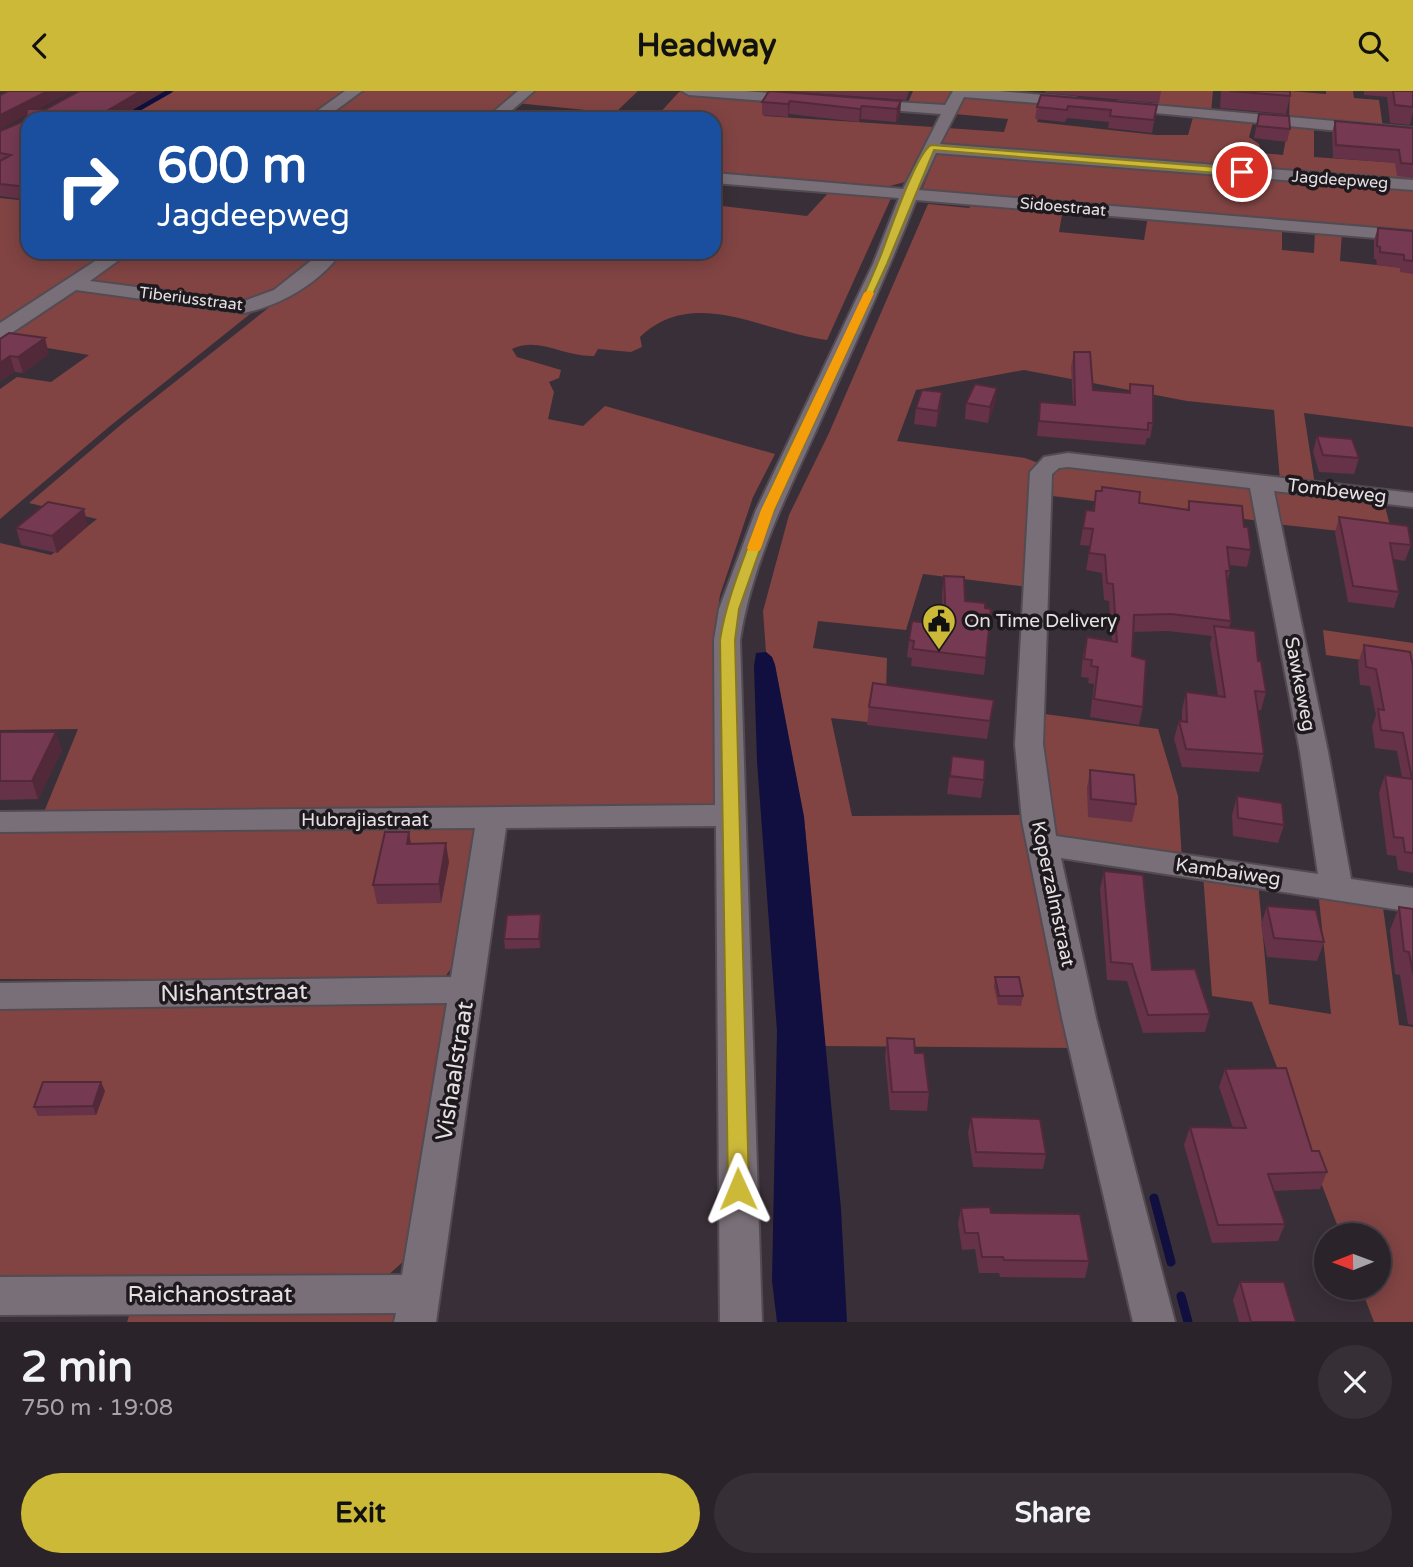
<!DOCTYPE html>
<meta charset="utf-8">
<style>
:root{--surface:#2b232a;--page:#372f36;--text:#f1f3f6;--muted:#a6a4a8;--line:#474047;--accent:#cdb938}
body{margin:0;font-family:"Varela Round",sans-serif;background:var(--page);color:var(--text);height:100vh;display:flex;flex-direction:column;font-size:26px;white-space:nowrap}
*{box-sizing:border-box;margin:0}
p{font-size:23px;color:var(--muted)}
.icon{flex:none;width:38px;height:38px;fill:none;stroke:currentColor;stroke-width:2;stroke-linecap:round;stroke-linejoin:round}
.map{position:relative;height:1231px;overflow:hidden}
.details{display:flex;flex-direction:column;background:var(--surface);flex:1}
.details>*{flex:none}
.guide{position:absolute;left:21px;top:21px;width:700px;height:147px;border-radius:21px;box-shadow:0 4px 18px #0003,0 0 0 2px var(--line);background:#1a4fa0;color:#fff;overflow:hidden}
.needle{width:46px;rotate:269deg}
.tools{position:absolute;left:1314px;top:1132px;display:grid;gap:14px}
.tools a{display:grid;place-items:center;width:77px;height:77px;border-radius:50%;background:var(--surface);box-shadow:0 4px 18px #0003,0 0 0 2px var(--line);font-size:35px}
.pin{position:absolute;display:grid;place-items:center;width:60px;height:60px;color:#fff;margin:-30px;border:4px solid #fff;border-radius:50%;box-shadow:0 2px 7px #0007}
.me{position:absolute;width:77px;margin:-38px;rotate:359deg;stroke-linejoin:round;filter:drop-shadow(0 0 5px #0008)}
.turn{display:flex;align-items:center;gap:24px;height:147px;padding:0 21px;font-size:32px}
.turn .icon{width:91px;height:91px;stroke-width:2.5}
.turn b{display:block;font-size:49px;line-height:60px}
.round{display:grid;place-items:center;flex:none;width:74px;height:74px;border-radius:37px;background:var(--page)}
.overview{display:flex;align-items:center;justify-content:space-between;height:119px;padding:0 21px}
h1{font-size:42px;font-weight:700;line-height:52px}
.primary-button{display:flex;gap:14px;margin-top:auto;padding:14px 21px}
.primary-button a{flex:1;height:80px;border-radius:42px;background:var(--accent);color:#111;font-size:28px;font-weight:700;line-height:80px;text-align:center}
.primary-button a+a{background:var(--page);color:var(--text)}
header{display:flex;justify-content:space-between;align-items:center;height:91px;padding:0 21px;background:var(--accent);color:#111;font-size:32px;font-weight:700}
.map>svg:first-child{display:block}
.green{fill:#814443}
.water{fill:#110f3f}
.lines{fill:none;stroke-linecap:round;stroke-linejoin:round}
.stream-far1{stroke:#110f3f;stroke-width:4.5}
.stream{stroke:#110f3f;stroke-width:9}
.minor-casing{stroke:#534b52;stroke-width:4}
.minor{fill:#796f78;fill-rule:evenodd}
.wall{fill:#653247}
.shaded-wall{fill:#522939}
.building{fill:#753a52;stroke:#522939;stroke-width:2}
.route{fill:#cdb938;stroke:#857824;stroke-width:2}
.slow{fill:#f59e0b}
.labels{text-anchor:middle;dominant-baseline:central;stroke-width:7;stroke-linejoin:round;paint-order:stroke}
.far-street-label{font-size:16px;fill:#e6e0e5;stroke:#1d191d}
.street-label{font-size:19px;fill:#e6e0e5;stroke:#1d191d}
.poi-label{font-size:19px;fill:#e6e0e5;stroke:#1d191d;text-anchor:start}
.near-street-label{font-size:23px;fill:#e6e0e5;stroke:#1d191d}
</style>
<header><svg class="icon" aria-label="back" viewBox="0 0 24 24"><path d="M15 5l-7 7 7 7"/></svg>Headway<svg class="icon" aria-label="search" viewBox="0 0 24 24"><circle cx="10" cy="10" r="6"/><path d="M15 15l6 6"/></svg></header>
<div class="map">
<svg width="1413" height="1231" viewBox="0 0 1413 1231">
<rect width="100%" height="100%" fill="#392f38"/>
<path class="green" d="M174,0h176l-41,28h-184z
M360,0h162l-34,28h-89l-71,-6z
M531,0h107l-23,22 -99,-10z
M913,0h40l-6,15 -40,-1z
M1158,0h55l-2,22 -54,-5z
M1290,0l36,3v-3h27l1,7 25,2 4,28 -94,-9z
M679,1l96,6 -11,18 169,11 -28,55 -23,6 -168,-12v-57h-91l4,-5 29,3z
M964,4l80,6 -7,21 119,13h32l6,-21 60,5 -5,18 10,7 2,9 22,2 5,-28h26v30l99,7v70l-492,-42 26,-64 57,4 4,-13 -53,-5z
M831,99l61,6 -65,144c-63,-7 -132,-55 -187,-3l2,10 -11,5 -33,-3 -4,7c-30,1 -56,-20 -82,-7l5,8 44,13 -2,8 -10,4 5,10 -6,27 35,7 22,-20 170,48 -22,43 -33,98 -7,50 10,158 -6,6 -675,8 36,-88 -78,1v-187l51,12 46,-36 -68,-16 94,-80 216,-171h375v-47l93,11z
M0,107l28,3v51h86l-114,75z
M974,112l89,6 -4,23 85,8 4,-24 134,11v23l32,3 1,-23 27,2 -2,29 73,8v158l-109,-14 11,72 -35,-4 -6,-71 -87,-9 -163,-31 -108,20 -19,51 128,17 16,6 -13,123 -105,-13 -17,56 -88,-9 -5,27 74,10 -2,66 -54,-6 21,98 174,-1 50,233 -251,-2 -21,-229 -29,-152 -3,-8 -6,-5 -3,-41 26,-96 40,-82 99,-229 41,4z
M125,161h203l-55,46 -20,6 -158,-20 -9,-6z
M74,196l181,23 -145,116 -110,93v-130l17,-12 34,5 38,-27 -89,-15v-5z
M1060,374l190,23 11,33 -217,-26 2,-21z
M1270,399l113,9 10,38 -117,-13z
M1323,539l90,13v24l-87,-12z
M1037,622l121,16 20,67 4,64 -127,-21z
M463,733l16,4 -27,139 -7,10 -12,3 -433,-1v-152z
M1203,783l55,7 11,123 62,10 -13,-124 64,10 17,125 14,2v295h-39l-13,-34h18v-53h-38l-89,-233 -40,-6z
M0,907l445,1 8,8 -47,252 -20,18 -386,8z
M133,1213l268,6 6,12h-280z"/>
<path class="water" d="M766,561l6,5 3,8 29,152 37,392 6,113h-70l-5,-41 5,-250 -20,-270 -3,-95 2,-13z"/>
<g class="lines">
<path class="stream-far1" d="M121,28l49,-28"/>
<path class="stream" d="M1154,1107l17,64
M1181,1205l7,26"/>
<g class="minor-casing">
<path id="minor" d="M345,0h17l-38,28h-18z
M518,0h16l-32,28h-17z
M682,0h63l59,5 7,4 -7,4 -115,-9z
M953,0h46l76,7 7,4 -7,4 -111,-9 -24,47 473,36v10l-477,-37 -17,37 494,41v10l-497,-41c-31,80 -67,157 -102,235 -30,65 -63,133 -74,205l22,682h-42l-4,-496 -210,2 -70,494h-42l2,-9 -396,2v-38l402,-2 45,-272 -447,6v-26l451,-6 24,-149 -475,4v-20l715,-7 -1,-165 5,-31 37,-99 117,-246 26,-66 -185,-15v-10l189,16 38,-75 -79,-6 -7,-4 7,-4 83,5z
M1119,11l294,26v10l-299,-29 -2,-3z
M109,161h21l-40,29 154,20 30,-11 48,-38h20c-23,31 -60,53 -98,61l-168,-23 -69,46 -7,2v-15z
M1068,362l345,40v14l-139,-16 54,261 23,127 62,9v24l-352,-54 35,160 79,304h-42l-71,-304 -40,-197 -7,-77 15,-272 14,-15zM1068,376l182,21 50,264 18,122 -262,-38 -13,-92 9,-270 7,-6z"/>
</g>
<use href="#minor" class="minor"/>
</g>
<path class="wall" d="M164,0l-47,28h-89v81l-28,-4v-65l26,-11v-5l-26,14v-34l39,14h7z
M769,0l132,10 -1,13 -4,8 -35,-3 -2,3 -70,-8 -1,3 -26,-2v-13z
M786,0h123l-3,9z
M1045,0h116l-2,12 -114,-10z
M1221,0h69v5l-4,18 -66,-6z
M1364,0h49v21l-3,13 -20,-2 -3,-26 -23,-2z
M1041,4l116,10 -5,28 -44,-5 1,-6 -42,-4 -2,4 -30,-3 2,-12z
M1259,23l31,15 -3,13 -33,-4z
M1335,30l78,7v50l-16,-2 -2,-13 -62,-5 -1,-25z
M1378,137l35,3v43l-13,-2v-4l-23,-3 -1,-6h-2v-19z
M0,248l49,15 -26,19 -8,-1z
M1074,261l19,38 36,2 1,-8 23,39 -3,15h-3l-2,7 -108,-9 3,-34 33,3 -2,-38z
M997,297l-2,15 -7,20 -23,-4 1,-16z
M942,301l-1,16 -5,19 -22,-3 2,-16z
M1317,345l42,22 -5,16 -35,-2 -6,-20z
M1096,400l43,12 48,7 2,-9 55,26 7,23 -4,17 -18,-2 1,6 -3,12 4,38 -2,7 29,33 8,31 -5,18h-3l6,44 -5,18 -77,-5 -8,-28 5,-18 3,1v-12l4,-18 32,4 -8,-52 2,-8 -45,-5 -34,1 -1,24 11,51 -4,18 -49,-8 4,-33 -6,-1 1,-5 -8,-1 2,-22 4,-18 25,4 -3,-40 -5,-1 -2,-27 -16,-3 4,-24 -10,-1 6,-35 7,1z
M1339,426l72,28 -6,16 -12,-2 6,33 -5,16 -46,-6 -13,-69z
M88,435l-31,27 -36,-8 -5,-17z
M944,485l21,25 21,57 -2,17 -73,-9 1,-8 -5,-1 2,-17 34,-16 -1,-31z
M1364,554l49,21v207l-15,-3 -2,-14 -9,-1 -8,-62 6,-18 17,2 -5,-26 -22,-3 -3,-21 4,-12 -6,-29 -10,-1 -2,-22z
M994,609l-7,39 -120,-14 2,-18z
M0,641l62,18 -24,49 -38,1z
M952,665l32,24 -3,18 -34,-4z
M1090,679l46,34 -4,18 -44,-5 -1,-29z
M1237,705l47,29 -6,18 -45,-7 -1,-21z
M411,753l38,18 -8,41 -64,1 -4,-19z
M1104,780l48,99 58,44 -5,18 -62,1 -16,-52 -20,-1 -7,-91z
M1267,815l57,36 -7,19 -50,-4 -6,-32z
M1399,816l14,2v116l-5,-1 -8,-49 -5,-1 -5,-44z
M541,823l1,10 -2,24 -35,1 -1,-10z
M995,886l28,19 -2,10 -23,-1 -4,-18z
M887,947l28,15 14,39 -2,19 -37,-1 -5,-53z
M1225,978l87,82 15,21 -7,17 -46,2 11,33 -7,17 -66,2 -28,-98 6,-18 43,1 -14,-41z
M105,1000l-9,24 -58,1 -4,-9z
M971,1026l75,37 -3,15 -70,-2 -5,-34z
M961,1117l30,5 98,48 -4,17 -85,-1 -1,-4h-20l-4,-24 -13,1 -4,-26z
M1240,1191l56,40h-57l-6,-22z"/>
<path class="shaded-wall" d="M48,0h26l-74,38v-14z
M141,0h23l-47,28h-24z
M790,10l-1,13 -1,3v-13z
M901,10l-1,13 -4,8 1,-13z
M862,15l-1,13 -2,3 1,-13z
M45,247l4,16 -26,19 -5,-16z
M10,265l5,16 -15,10v-19z
M997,297l-2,15 -7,20 2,-16z
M942,301l-1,16 -5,19 2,-16z
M84,418l4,17 -31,27 -5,-17z
M56,641l6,18 -24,49 -6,-18z
M409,741l3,18 -5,-6z
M446,752l3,19 -8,41 -2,-19z
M541,823l1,10 -2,24 -1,-9z
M101,991l4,9 -9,24 -3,-9z"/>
<path class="building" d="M8,0h40l-48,24v-20z
M79,0h62l-48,28h-65v68l-28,-3v-23l11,-6 -11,-2v-22l26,-11 1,-11h19z
M769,0l132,10 -4,8 -35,-3 -2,3 -70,-8 -2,3 -26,-2z
M1230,0h60v5z
M1393,0h20v16l-18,-2z
M1041,4l116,10 -3,15 -44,-4 1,-6 -43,-4 -1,4 -30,-3z
M1259,23l30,2 1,13 -33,-3z
M208,25l25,3h-30z
M1335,30l78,7v36l-12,-1 -2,-13 -63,-5z
M1378,137l35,3v30l-9,-1v-5l-24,-3v-5l-3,-1z
M9,242l36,5 -27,19 -8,-1 -10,7v-24z
M1074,261h16l3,38 37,3v-9l23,2v37h-5v7l-109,-9 1,-19 35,3z
M975,293l22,4 -7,19 -24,-4z
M922,299l20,2 -4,19 -22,-3z
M1317,345l35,3 7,19 -36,-3z
M1102,396l38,5 -1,11 50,7v-9l53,5 2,21h4l3,23 -24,-3 3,24h-4l5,50 -60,-7 -37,1 -2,41 14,4 -3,47 -49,-8 4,-32 -7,-1 1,-6 -8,-1 3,-22 30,5 -4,-58 -6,-1 -2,-28 -16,-2 4,-24 -10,-1 3,-18 8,1 2,-20h6z
M48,411l36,7 -32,27 -36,-8z
M1339,426l69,9 3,19 -21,-2 9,49 -46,-6z
M944,485l20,1 1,24 20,2v5l6,1 -5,49 -73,-9 1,-8 -5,-1 3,-19 34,4z
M1214,535l41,5 3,30h3l5,31 -11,-1 9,63 -78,-5 -7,-28 8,1 -1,-30 39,5z
M1364,554l46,7 3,14v187l-8,-1 -2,-14 -9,-1 -9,-62 27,4 -9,-46 -22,-3 -3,-21 6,1 -8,-41 -10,-2z
M873,592l121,17 -4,21 -121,-14z
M0,641h56l-24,49h-32z
M952,665l33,4 -1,20 -34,-4z
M1090,679l44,5 2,29 -45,-5z
M1237,705l45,7 2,22 -46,-7z
M385,741h24l-2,12 39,-1 -7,41 -66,1z
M1104,780l39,4 9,95 43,-1 15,45 -62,1 -16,-51 -21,-2z
M1267,815l49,4 8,32 -50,-4z
M1399,816l14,2v64l-4,-21 -5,-1z
M541,823l-2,25h-35l3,-24z
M995,886h24l4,19h-24z
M887,947l27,1 1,14h9l5,39h-37z
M1286,977l26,83h7l8,21 -59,2 17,50 -67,1 -28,-98 56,1 -21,-59z
M43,991h58l-8,24 -59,1z
M971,1026l69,2 6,35 -70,-2z
M990,1116l1,6 89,1 9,47 -85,-1 -1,-3h-21l-4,-24h-13l-4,-25z
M1240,1191h44l12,40h-45z"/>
<path class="route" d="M931,54l311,24 5,3 -5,3 -308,-25 -47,114 -113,246 -35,99 -4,31 14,549 -3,6 -8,3 -7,-3 -3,-6 -8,-549c5,-32 16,-61 27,-91 37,-102 94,-194 134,-294 8,-21 35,-102 50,-110z"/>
<path class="slow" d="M869,199l5,3 -100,217 -13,38 -2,3h-10l-2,-3 14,-38 103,-217z"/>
<defs>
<g id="civic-pin" transform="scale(1.75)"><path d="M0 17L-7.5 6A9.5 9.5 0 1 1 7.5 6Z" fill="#cdb938" stroke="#1d191d"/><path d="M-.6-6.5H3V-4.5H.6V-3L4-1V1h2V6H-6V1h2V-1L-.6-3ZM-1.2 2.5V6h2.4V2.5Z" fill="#111"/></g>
</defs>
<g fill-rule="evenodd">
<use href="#civic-pin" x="939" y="530"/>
</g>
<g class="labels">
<g class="far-street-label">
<text transform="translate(1340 89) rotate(4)">Jagdeepweg</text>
<text transform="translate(1063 116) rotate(5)">Sidoestraat</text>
<text transform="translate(191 208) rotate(7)">Tiberiusstraat</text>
</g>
<g class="street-label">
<text transform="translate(1337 400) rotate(7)">Tombeweg</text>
<text transform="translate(1300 593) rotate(79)">Sawkeweg</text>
<text x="365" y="729">Hubrajiastraat</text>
<text transform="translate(1228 781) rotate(8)">Kambaiweg</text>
<text transform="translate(1053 803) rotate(78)">Koperzalmstraat</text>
</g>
<g class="poi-label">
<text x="964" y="530">On Time Delivery</text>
</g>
<g class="near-street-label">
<text transform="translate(234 902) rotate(-1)">Nishantstraat</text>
<text transform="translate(455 980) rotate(-81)">Vishaalstraat</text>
<text x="210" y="1204">Raichanostraat</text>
</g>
</g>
</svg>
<div class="tools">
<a><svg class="needle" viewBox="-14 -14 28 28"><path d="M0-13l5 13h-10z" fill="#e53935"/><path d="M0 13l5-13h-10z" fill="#a6a4a8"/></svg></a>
</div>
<div class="pin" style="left:1242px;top:81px;background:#d93025"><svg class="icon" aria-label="arrive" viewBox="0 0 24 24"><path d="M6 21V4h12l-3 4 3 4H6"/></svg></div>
<svg class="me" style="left:738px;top:1098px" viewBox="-20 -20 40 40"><path d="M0-17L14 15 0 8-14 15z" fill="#cdb938" stroke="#fff" stroke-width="4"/></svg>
<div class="guide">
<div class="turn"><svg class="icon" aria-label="right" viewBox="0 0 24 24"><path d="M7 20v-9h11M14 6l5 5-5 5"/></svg><div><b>600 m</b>Jagdeepweg</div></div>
</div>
</div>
<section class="details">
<div class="overview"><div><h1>2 min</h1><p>750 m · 19:08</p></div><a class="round"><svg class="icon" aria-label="close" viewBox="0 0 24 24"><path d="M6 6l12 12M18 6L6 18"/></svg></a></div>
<div class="primary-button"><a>Exit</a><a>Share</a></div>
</section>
